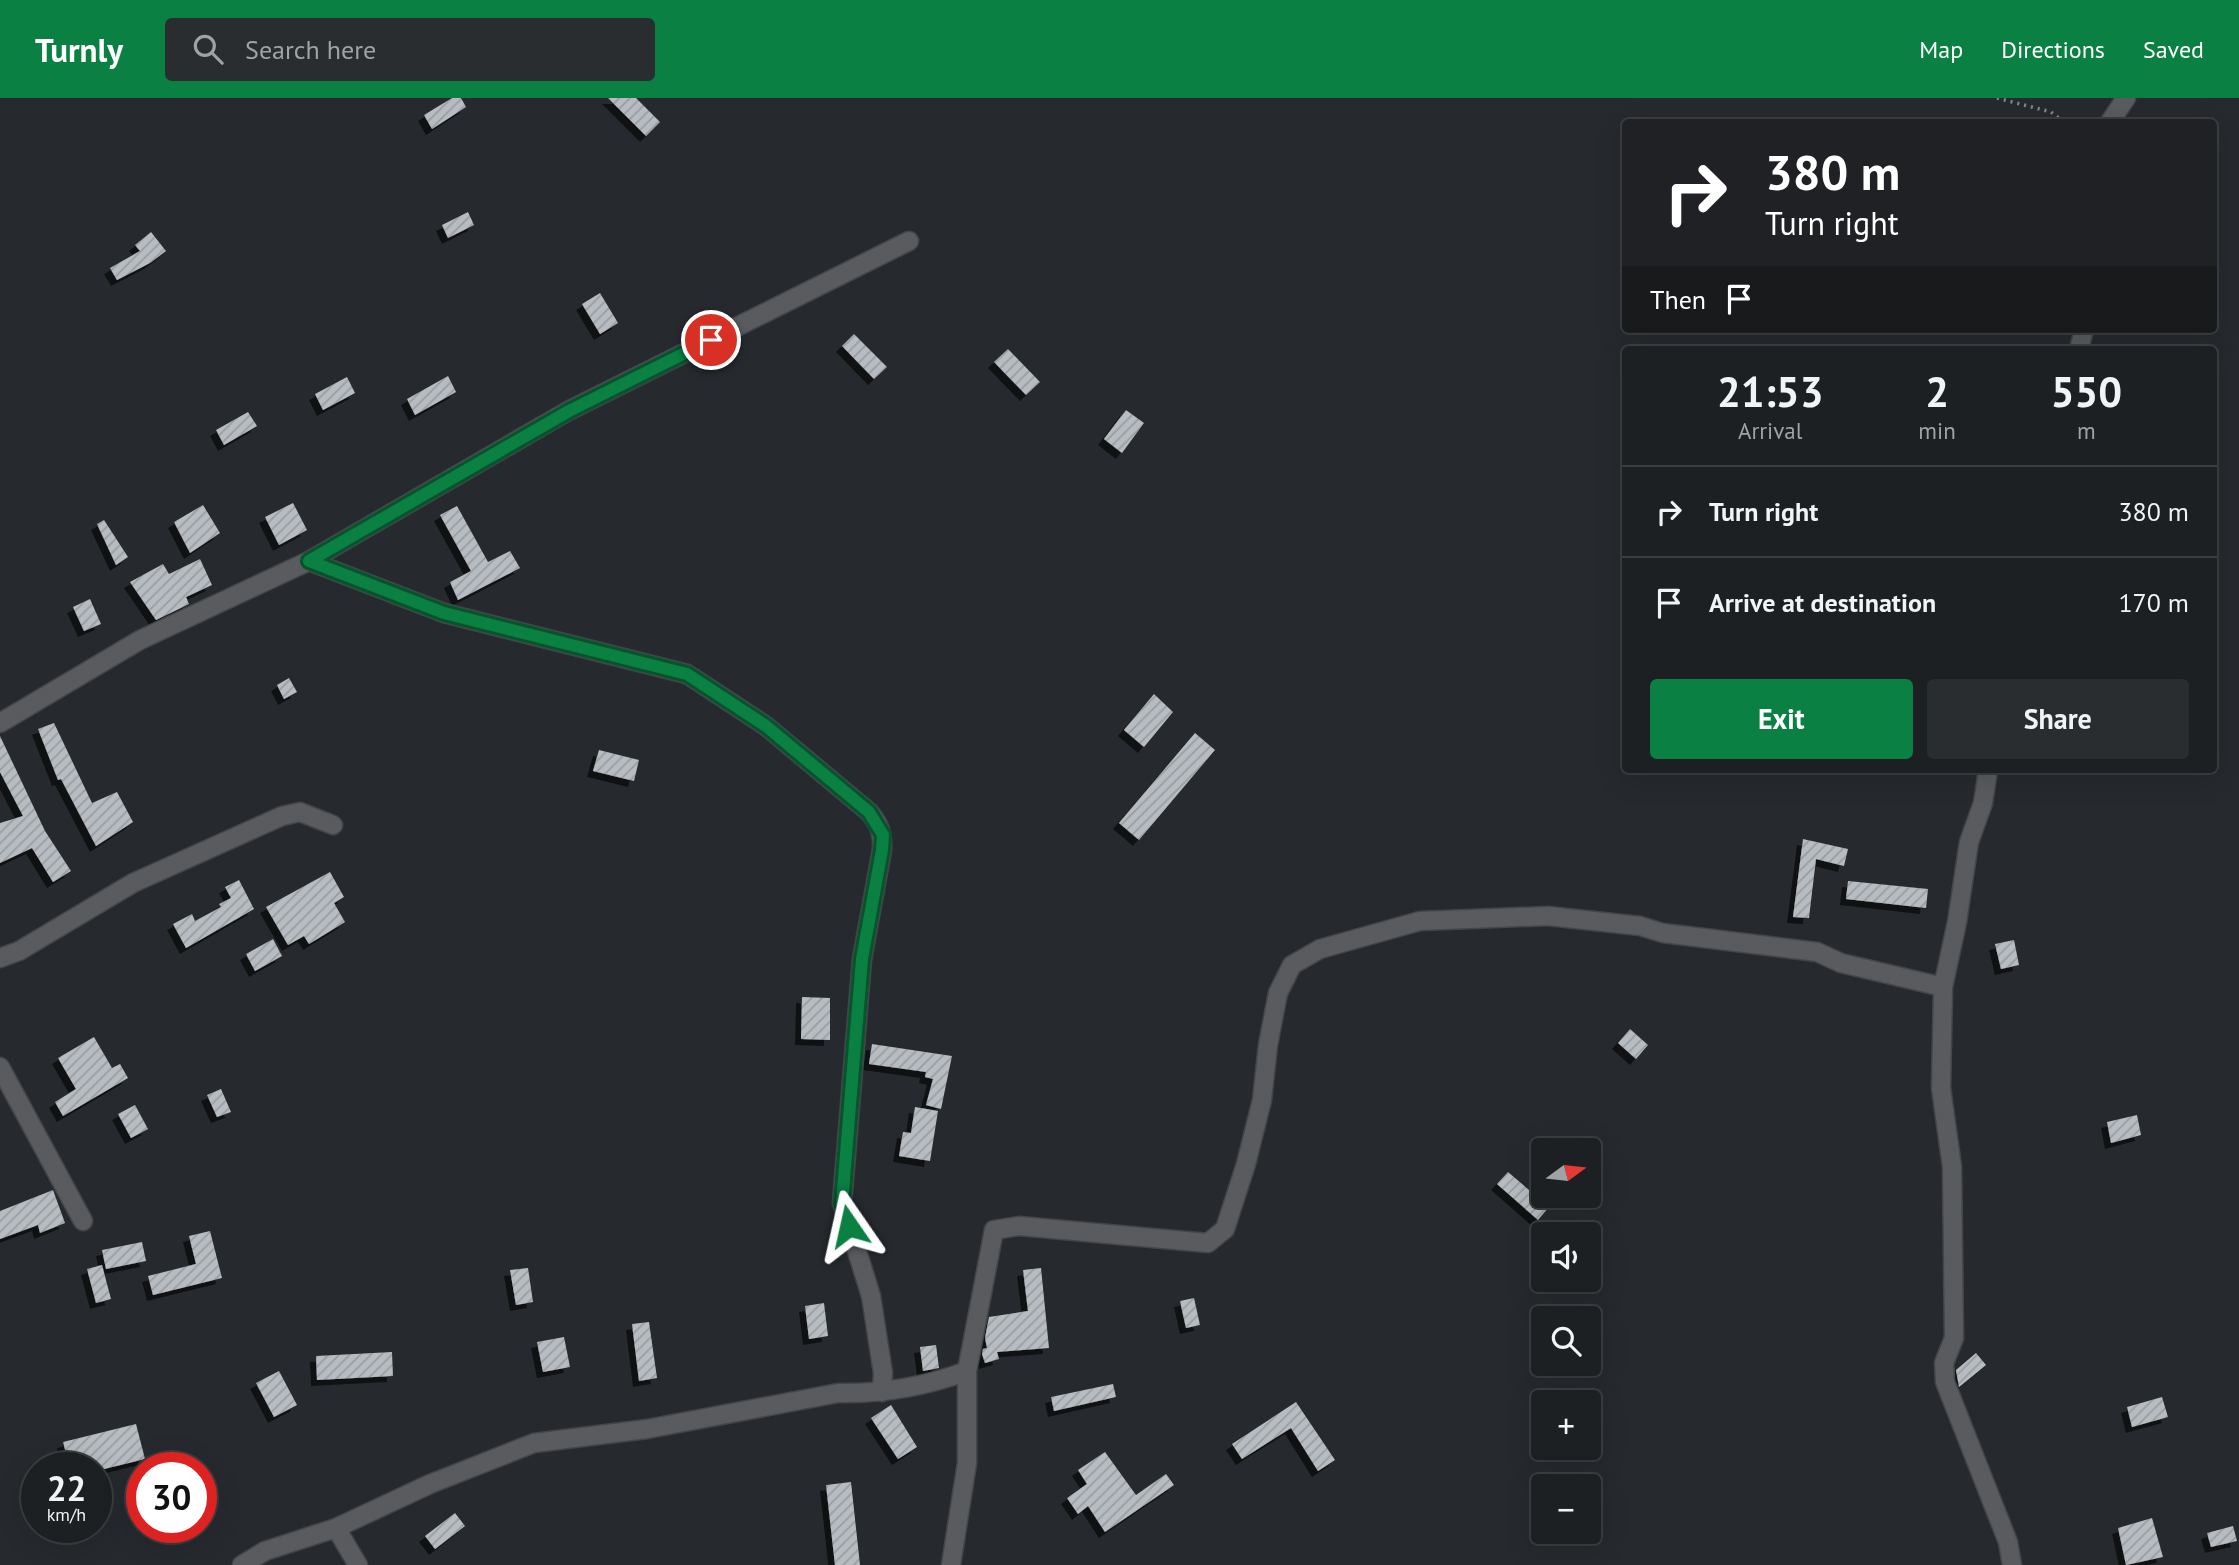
<!DOCTYPE html>
<meta charset="utf-8">
<style>
:root{--surface:#1c2023;--page:#292d30;--text:#f1f3f6;--muted:#a0a3a6;--line:#3a3e41;--accent:#0b8043}
body{margin:0;font-family:"PT Sans",sans-serif;background:var(--page);color:var(--text);height:100vh;display:flex;flex-direction:column;font-size:26px;white-space:nowrap}
*{box-sizing:border-box;margin:0}
p{font-size:23px;color:var(--muted)}
.icon{flex:none;width:38px;height:38px;fill:none;stroke:currentColor;stroke-width:2;stroke-linecap:round;stroke-linejoin:round}
.map{position:relative;flex:1;overflow:hidden}
.sheet{position:absolute;left:1622px;top:248px;width:595px;height:427px;display:flex;flex-direction:column;background:var(--surface);border-radius:7px;box-shadow:0 7px 28px #0002,0 0 0 2px var(--line)}
.sheet>*{flex:none}
.guide{position:absolute;left:1622px;top:21px;width:595px;height:214px;border-radius:7px;box-shadow:0 7px 28px #0002,0 0 0 2px var(--line);background:#202124;color:#fff;overflow:hidden}
.needle{width:46px;rotate:75deg}
.tools{position:absolute;left:1531px;top:1040px;display:grid;gap:14px}
.tools a{display:grid;place-items:center;width:70px;height:70px;border-radius:7px;background:var(--surface);box-shadow:0 7px 28px #0002,0 0 0 2px var(--line);font-size:35px}
.speed{position:absolute;left:21px;top:1354px;display:flex;gap:14px;font-size:35px;font-weight:700;text-align:center}
.speed>*{display:grid;place-content:center;width:91px;height:91px;border-radius:50%;background:var(--surface);box-shadow:0 7px 28px #0002,0 0 0 2px var(--line);line-height:1}
.speed small{font-size:18px;font-weight:400}
.speed .limit{border:10px solid #d22;background:#fff;color:#111}
.pin{position:absolute;display:grid;place-items:center;width:60px;height:60px;color:#fff;margin:-30px;border:4px solid #fff;border-radius:50%;box-shadow:0 2px 7px #0007}
.me{position:absolute;width:77px;margin:-38px;rotate:349deg;stroke-linejoin:round;filter:drop-shadow(0 0 5px #0008)}
.turn{display:flex;align-items:center;gap:24px;height:147px;padding:0 28px;font-size:32px}
.turn .icon{width:91px;height:91px;stroke-width:2.5}
.turn b{display:block;font-size:49px;line-height:60px}
.then{display:flex;align-items:center;height:66px;padding:0 28px;background:#0003;gap:14px;font-size:26px}
.eta{display:flex;justify-content:space-evenly;align-items:center;height:119px;text-align:center}
.eta b{font-size:42px;font-weight:700;line-height:49px}
.action{display:flex;gap:14px;margin-top:auto;padding:14px 28px}
.action a{flex:1;height:80px;border-radius:7px;background:var(--accent);color:#fff;font-size:28px;font-weight:700;line-height:80px;text-align:center}
.action a+a{background:var(--page);color:var(--text)}
ul{padding:0;list-style:none}
li{display:flex;align-items:center;gap:21px;height:91px;padding:0 28px;border-top:2px solid var(--line)}
li div{flex:1}
li b{display:block;font-size:26px}
li em{font-style:normal}
header{display:flex;align-items:center;gap:42px;box-sizing:border-box;height:98px;padding:0 35px;background:var(--accent);color:#fff}
header strong{font-size:33px}
nav{display:flex;gap:38px;margin-inline-start:auto;font-size:24px}
.search{width:490px;height:63px;background:var(--page);display:flex;align-items:center;gap:18px;box-sizing:border-box;padding:0 24px;border-radius:7px;color:var(--muted);font-size:26px}
.map>svg:first-child{display:block}
.building{fill:url(#building-hatch);filter:url(#shadow)}
.lines{fill:none;stroke-linecap:round;stroke-linejoin:round}
.minor-casing{stroke:#42464b;stroke-width:21}
.path{stroke:#868a8e;stroke-width:3.5;stroke-dasharray:2 5;stroke-linecap:butt}
.minor{stroke:#595b5e;stroke-width:18}
.route-casing{stroke:#07532c;stroke-width:18}
.route{stroke:#0b8043;stroke-width:12}
</style>
<header>
<strong>Turnly</strong>
<div class="search"><svg class="icon" aria-label="search" viewBox="0 0 24 24"><circle cx="10" cy="10" r="6"/><path d="M15 15l6 6"/></svg>Search here</div>
<nav><a>Map</a><a>Directions</a><a>Saved</a></nav>
</header>
<div class="map">
<svg width="2239" height="1467" viewBox="0 0 2239 1467">
<defs>
<pattern id="building-hatch" width="6" height="6" patternUnits="userSpaceOnUse" patternTransform="scale(1.75)"><rect width="6" height="6" fill="#b6bcc1"/><path d="M-1 1l2-2M0 6l6-6M5 7l2-2" fill="none" stroke="#989da1"/></pattern>
<filter id="shadow"><feDropShadow dx="-6" dy="6" stdDeviation="0" flood-color="#0009"/></filter>
</defs>
<rect width="100%" height="100%" fill="#262a2f"/>
<path class="building" d="M452,0h9l5,9 -34,22 -8,-14z
M608,0h28l24,24 -14,14z
M468,114l6,13 -26,13 -6,-13z
M151,134l15,19 -16,12 -33,17 -7,-12 30,-17 -5,-6z
M600,195l18,30 -18,11 -18,-30z
M854,236l33,33 -13,12 -32,-33z
M1008,251l32,33 -14,13 -32,-33z
M448,278l8,16 -41,23 -8,-16z
M347,279l8,16 -32,17 -8,-16z
M1126,312l18,13 -22,30 -18,-14z
M248,314l9,14 -33,19 -8,-15z
M293,405l14,27 -28,15 -14,-28z
M203,407l17,28 -30,20 -16,-31z
M457,408l31,56 22,-11 10,17 -62,32 -8,-18 21,-11 -31,-56z
M104,422l24,37 -12,8 -19,-41z
M200,461l12,26 -26,12 3,7 -33,16 -26,-38 33,-18 6,10z
M90,501l11,25 -17,7 -11,-24z
M289,580l8,14 -13,7 -7,-14z
M1154,596l19,18 -29,35 -20,-17z
M54,625l38,80 25,-11 16,30 -37,24 -35,-67 -3,1 -20,-51z
M1195,635l20,17 -76,90 -20,-17z
M0,638l45,95 26,40 -18,11 -21,-34 -32,15v-40l23,-7 -23,-44z
M599,652l40,10 -5,21 -41,-10z
M1803,741l45,10 -4,17 -28,-7 -7,59 -16,-1z
M330,774l14,25 -10,6 11,19 -36,22 -5,-8 -16,9 -22,-38z
M239,782l15,29 -68,39 -13,-24 19,-10 3,7 26,-14 -2,-3 12,-6 -6,-11z
M1848,783l80,8 -2,19 -80,-9z
M273,841l9,17 -27,15 -9,-17z
M2014,842l5,25 -18,4 -6,-25z
M802,899l28,1v42l-29,-1z
M1630,931l18,16 -12,14 -18,-16z
M94,939l18,31 8,-4 8,14 -65,38 -8,-14 21,-13 -18,-31z
M872,946l80,12 -11,53 -15,-4 7,-26 -8,-2 1,-5 -57,-8z
M221,991l10,23 -14,5 -10,-22z
M135,1007l13,24 -17,9 -13,-24z
M915,1009l23,4 -8,50 -31,-5 4,-24 8,1z
M2137,1017l4,20 -30,8 -4,-21z
M1508,1074l41,35 -11,13 -41,-36z
M53,1092l12,33 -25,10 -2,-8 -38,14v-28z
M210,1133l12,47 -69,17 -5,-19 48,-12 -7,-28z
M142,1144l4,19 -40,8 -4,-19z
M102,1167l9,34 -15,4 -9,-34z
M528,1170l5,34 -17,3 -6,-35z
M1041,1170l8,80 -52,4 2,7 -14,4 -3,-9 1,-5 4,-1 -2,-10 4,-21 39,-6 -5,-41z
M1194,1200l6,27 -14,3 -6,-27z
M824,1205l4,33 -19,3 -4,-33z
M649,1224l8,56 -18,3 -7,-57z
M564,1239l6,30 -27,5 -6,-30z
M936,1247l3,23 -16,3 -3,-24z
M392,1254l1,24 -76,4 -1,-24z
M1976,1255l10,12 -27,22 -3,-17z
M279,1273l18,34 -23,12 -18,-34z
M1113,1286l3,13 -62,14 -3,-14z
M2162,1299l6,20 -36,10 -5,-20z
M1296,1304l39,58 -17,11 -27,-43 -49,31 -10,-15z
M891,1307l26,42 -19,12 -27,-41z
M136,1326l9,35 -49,12v-3h-26l-7,-26z
M1105,1354l31,43 30,-21 8,11 -69,47 -17,-26 -10,8 -11,-16 20,-14 -9,-14z
M851,1384l9,83h-25l-9,-80z
M455,1415l10,13 -30,23 -10,-13z
M2152,1420l11,39 -37,8 -8,-37z
M2233,1428l4,15 -26,6 -4,-14z"/>
<g class="lines">
<g class="minor-casing">
<path id="minor" d="M2110,24l16,-24
M2079,252l5,-21
M309,463l135,52 243,61 79,52 103,86c11,13 14,22 13,38l-20,109 -20,244 29,93 12,77 -1,19
M0,625l140,-83 169,-79 259,-150 341,-170
M0,860l19,-7 114,-68 149,-67 18,-4 33,13
M1943,889l14,-65 12,-80 14,-39 5,-33
M0,969l83,154
M336,1430l22,37
M242,1467l23,-14 71,-23 94,-44 104,-41 113,-14 191,-36c46,1 86,-6 129,-22
M951,1467l16,-102v-92l27,-141 25,-4 189,17 17,-14 21,-65 16,-64 6,-55 10,-52 14,-28 28,-16 100,-28 128,-5 92,10 23,7 154,19 24,11 102,24 -2,101 11,79 2,171 -10,25 1,19 63,160 4,23"/>
</g>
<path class="path" d="M1997,0l54,14 13,10"/>
<use href="#minor" class="minor"/>
</g>
<g class="lines">
<g class="route-casing">
<path id="route" d="M711,242l-142,71 -260,150 135,52 243,61 79,52 103,86 14,23 -1,15 -20,109 -20,244 7,23"/>
</g>
<use href="#route" class="route"/>
</g>
</svg>
<div class="tools">
<a><svg class="needle" viewBox="-14 -14 28 28"><path d="M0-13l5 13h-10z" fill="#e53935"/><path d="M0 13l5-13h-10z" fill="#a0a3a6"/></svg></a>
<a><svg class="icon" aria-label="sound" viewBox="0 0 24 24"><path d="M4 9h4l5-4v14l-5-4H4zM17 9q2 3 0 6"/></svg></a>
<a><svg class="icon" aria-label="search" viewBox="0 0 24 24"><circle cx="10" cy="10" r="6"/><path d="M15 15l6 6"/></svg></a>
<a>+</a>
<a>−</a>
</div>
<div class="speed"><div>22<small>km/h</small></div><div class="limit">30</div></div>
<div class="pin" style="left:711px;top:242px;background:#d93025"><svg class="icon" aria-label="arrive" viewBox="0 0 24 24"><path d="M6 21V4h12l-3 4 3 4H6"/></svg></div>
<svg class="me" style="left:849px;top:1128px" viewBox="-20 -20 40 40"><path d="M0-17L14 15 0 8-14 15z" fill="#0b8043" stroke="#fff" stroke-width="4"/></svg>
<div class="guide">
<div class="turn"><svg class="icon" aria-label="right" viewBox="0 0 24 24"><path d="M7 20v-9h11M14 6l5 5-5 5"/></svg><div><b>380 m</b>Turn right</div></div>
<div class="then">Then<svg class="icon" aria-label="arrive" viewBox="0 0 24 24"><path d="M6 21V4h12l-3 4 3 4H6"/></svg></div>
</div>
<section class="sheet">
<div class="eta">
<div><b>21:53</b><p>Arrival</p></div>
<div><b>2</b><p>min</p></div>
<div><b>550</b><p>m</p></div>
</div>
<ul>
<li><svg class="icon" aria-label="right" viewBox="0 0 24 24"><path d="M7 20v-9h11M14 6l5 5-5 5"/></svg><div><b>Turn right</b></div><em>380 m</em></li>
<li><svg class="icon" aria-label="arrive" viewBox="0 0 24 24"><path d="M6 21V4h12l-3 4 3 4H6"/></svg><div><b>Arrive at destination</b></div><em>170 m</em></li>
</ul>
<div class="action"><a>Exit</a><a>Share</a></div>
</section>
</div>
